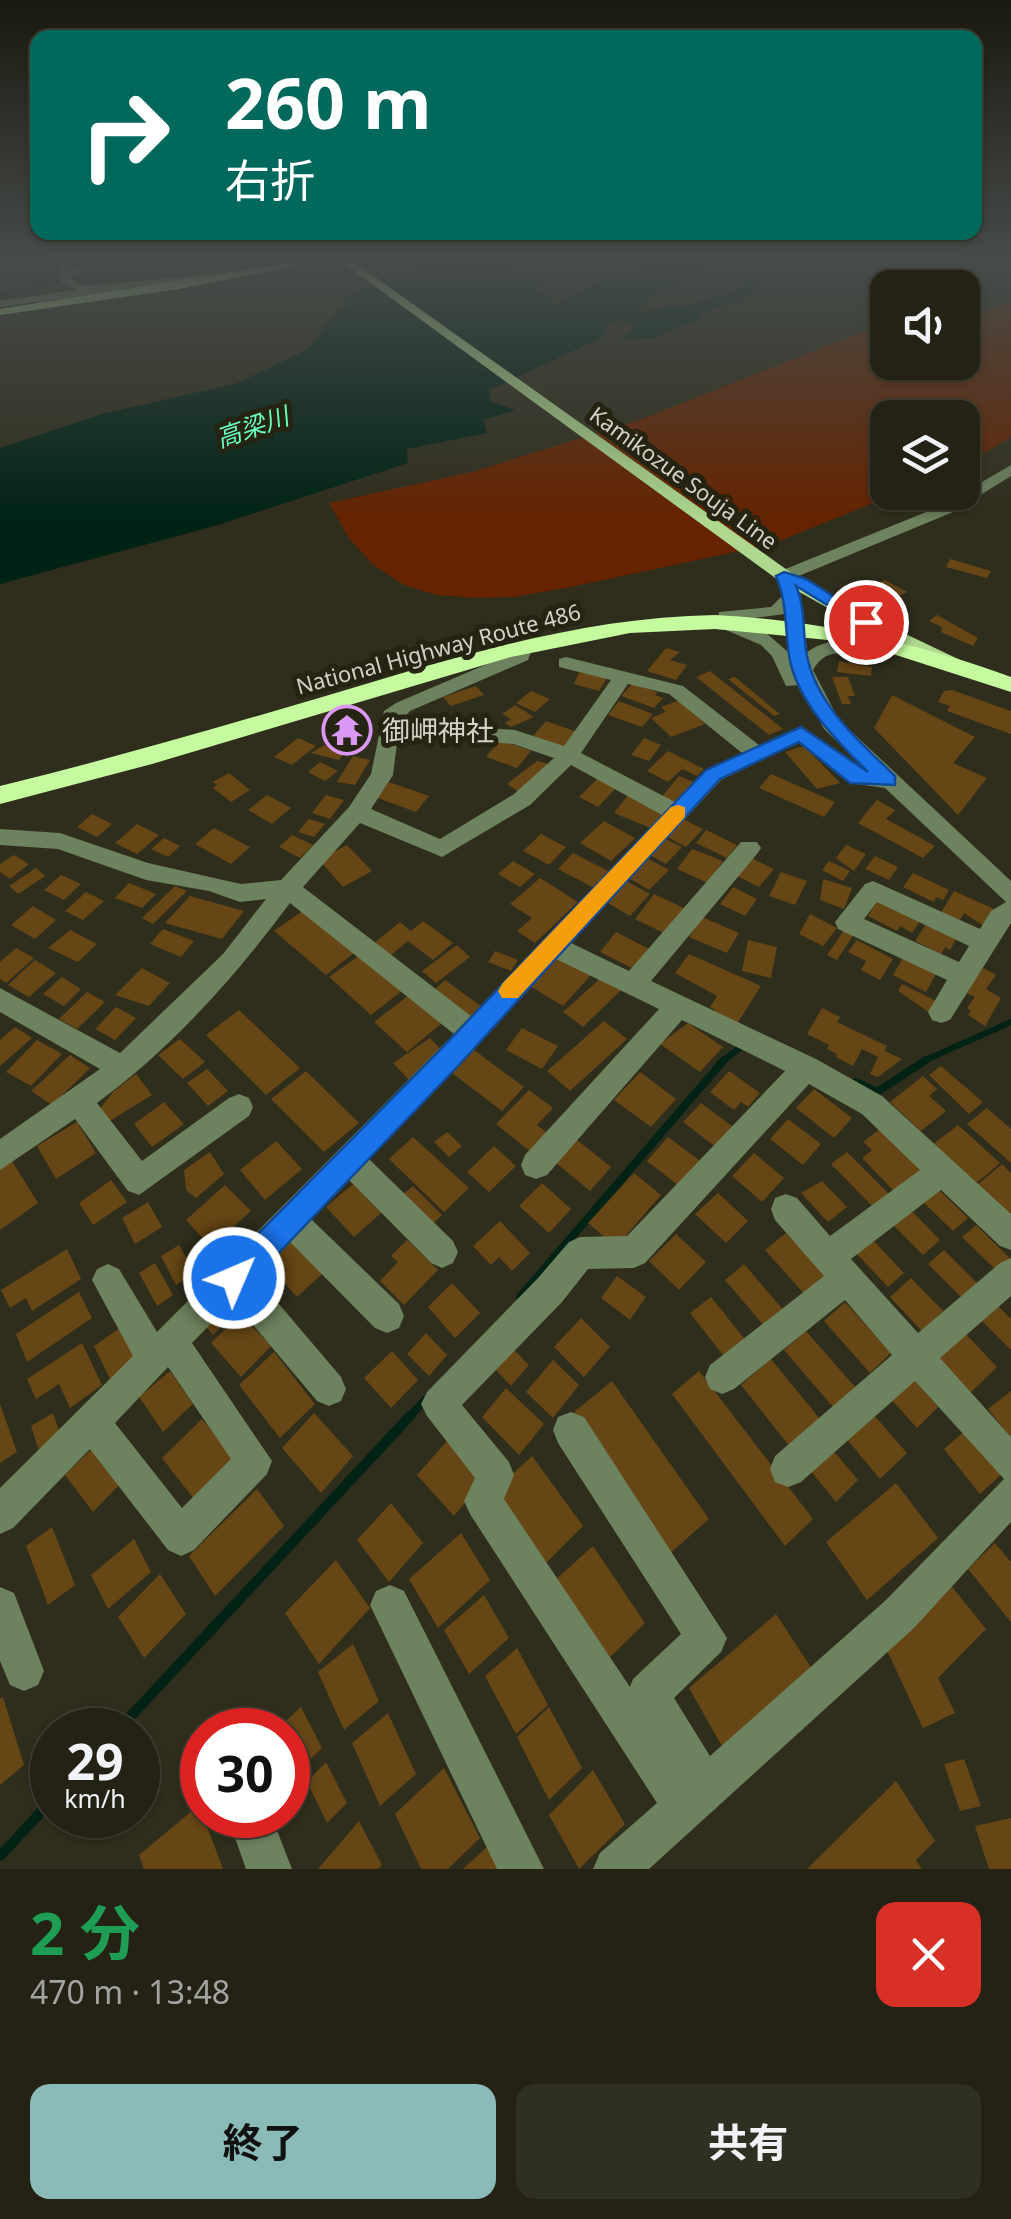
<!DOCTYPE html>
<html lang="ja">
<meta charset="utf-8">
<style>
:root{--surface:#232214;--page:#2f2f22;--text:#f1f3f6;--muted:#a3a4a0;--line:#403f34;--accent:#8bbbb9}
body{margin:0;font-family:"Noto Sans","Noto Sans JP",sans-serif;background:var(--page);color:var(--text);height:100vh;display:flex;flex-direction:column;font-size:38px;white-space:nowrap}
*{box-sizing:border-box;margin:0}
p{font-size:32px;color:var(--muted)}
.icon{flex:none;width:55px;height:55px;fill:none;stroke:currentColor;stroke-width:2;stroke-linecap:round;stroke-linejoin:round}
.map{position:relative;height:1869px;overflow:hidden}
.panel{display:flex;flex-direction:column;background:var(--surface);flex:1}
.panel>*{flex:none}
.top-card{position:absolute;left:30px;top:30px;width:952px;height:210px;border-radius:20px;box-shadow:0 2px 8px #0004,0 0 0 2px var(--line);background:#00695c;color:#fff;overflow:hidden}
.buttons{position:absolute;left:870px;top:270px;display:grid;gap:20px}
.buttons a{display:grid;place-items:center;width:110px;height:110px;border-radius:20px;background:var(--surface);box-shadow:0 2px 8px #0004,0 0 0 2px var(--line);font-size:50px}
.speed{position:absolute;left:30px;top:1708px;display:flex;gap:20px;font-size:50px;font-weight:700;text-align:center}
.speed>*{display:grid;place-content:center;width:130px;height:130px;border-radius:50%;background:var(--surface);box-shadow:0 2px 8px #0004,0 0 0 2px var(--line);line-height:1}
.speed small{font-size:25px;font-weight:400}
.speed .limit{border:15px solid #d22;background:#fff;color:#111}
.pin{position:absolute;display:grid;place-items:center;width:85px;height:85px;color:#fff;margin:-42px;border:5px solid #fff;border-radius:50%;box-shadow:0 2px 10px #0007}
.me{position:absolute;width:110px;margin:-55px;rotate:45deg;stroke-linejoin:round;filter:drop-shadow(0 0 8px #0008)}
.turn{display:flex;align-items:center;gap:35px;height:210px;padding:0 30px;font-size:45px}
.turn .icon{width:130px;height:130px;stroke-width:2.5}
.turn b{display:block;font-size:70px;line-height:85px}
.round{display:grid;place-items:center;flex:none;width:105px;height:105px;border-radius:20px;background:var(--page)}
.overview{display:flex;align-items:center;justify-content:space-between;height:170px;padding:0 30px}
h1{font-size:60px;font-weight:700;line-height:75px;color:#1e9e55}
.action{display:flex;gap:20px;margin-top:auto;padding:20px 30px}
.action a{flex:1;height:115px;border-radius:20px;background:var(--accent);color:#111;font-size:40px;font-weight:700;line-height:115px;text-align:center}
.action a+a{background:var(--page);color:var(--text)}
.map>svg:first-child{display:block}
.green{fill:#652300}
.water{fill:#002315}
.lines{fill:none;stroke-linecap:round;stroke-linejoin:round}
.stream-far3{stroke:#002315;stroke-width:2.5}
.stream-far2{stroke:#002315;stroke-width:6}
.stream-far1{stroke:#002315;stroke-width:8}
.stream{stroke:#002315;stroke-width:10}
.building{fill:#664614}
.minor{fill:#6d825e;fill-rule:evenodd}
.major{fill:#add88d;fill-rule:evenodd}
.highway{fill:#c6fa9f;fill-rule:evenodd}
.route{fill:#1a73e8;stroke:#114b97;stroke-width:2.5}
.slow{fill:#f59e0b}
.labels{text-anchor:middle;dominant-baseline:central;stroke-width:10;stroke-linejoin:round;paint-order:stroke}
.far-street-label{font-size:22px;fill:#d3d2c7;stroke:#252311}
.far-water-label{font-size:25px;font-style:italic;fill:#67ffbe;stroke:#252311}
.poi-label{font-size:28px;fill:#d3d2c7;stroke:#252311;text-anchor:start}
</style>
<div class="map">
<svg width="1011" height="1869" viewBox="0 0 1011 1869">
<rect width="100%" height="100%" fill="#2f2d1b"/>
<path class="green" d="M1011,302v135l-48,29 -1,-48h-74v74l10,1 -126,51 -206,44 -52,9 -38,1 -39,-3 -33,-10 -32,-21 -23,-26 -20,-35 143,-31 170,-53 245,-97 1,40h74l1,-51 20,1z"/>
<path class="water" d="M438,260h99c-10,8 -25,0 -28,16l8,4 70,-15 5,-5h29l-67,15 -18,13 3,3 12,-3 -3,10 6,7 34,-19 67,-22 -21,-4h90l-78,41 -11,13 37,-8 8,2 59,-18 5,-3 -7,-4 14,-3 15,5 -10,3 -10,10 -44,15 -3,6 -46,19 -33,2 11,-8 3,-7 -12,-5 -13,3 -6,14 -114,53 2,12 25,8 -33,10 4,13 -80,16 1,14 -190,62 -218,59v-136l102,-34 136,-31 70,-34 31,-40 7,-2 -1,-10z"/>
<g class="lines">
<path class="stream-far3" d="M0,295l157,-35"/>
<path class="stream-far2" d="M721,1062l23,-17
M921,1062l90,-40"/>
<path class="stream-far1" d="M856,1082l21,10 49,-32
M520,1297l204,-237
M409,1417l18,-19"/>
<path class="stream" d="M118,1730l293,-315
M0,1856l52,-56"/>
</g>
<path class="building" d="M950,559l41,12 -4,7 -41,-11z
M885,580l22,12 -24,13 -23,-12z
M937,615l41,23 -5,8 -32,-14 1,-5 -13,-6z
M666,648l14,4 -10,8 17,5 -11,15 -29,-9z
M839,661l33,6 -1,9 -34,-4z
M710,671l73,58 -14,6 -73,-58z
M579,672l28,6 -8,13 -25,-7z
M735,677l45,37 -6,2 -46,-37z
M832,677h16l7,19h-7l3,8h-9z
M632,684l25,8 -2,3 8,3 -9,10 -33,-12z
M476,686l8,9 -33,11 -8,-9z
M952,690l59,21v23l-64,-23 3,-5 -12,-4 6,-11z
M531,691l19,8 -15,13 -19,-9z
M892,695l83,42 -22,26 34,15 -29,37 -84,-87z
M680,700l25,24 -34,13 -20,-19 15,-6 -5,-5z
M619,701l34,13 -11,13 -34,-12z
M515,705l19,12 -23,10 -6,-4 6,-4 -9,-5z
M342,721l18,9 -12,9 -17,-10z
M546,721l31,11 -13,16 -31,-12z
M298,738l18,8 -24,19 -18,-8z
M644,738l17,7 -12,16 -18,-6z
M500,740l31,11 -14,17 -31,-11z
M324,745l22,6 -7,9 -28,-7z
M804,746l36,37 -23,6 -32,-37z
M668,751l36,18 -7,7 -15,-7 -14,13 -21,-11z
M353,756l17,4 -15,25 -18,-3z
M537,761l15,4 -33,27 -12,-8z
M320,762l18,9 -13,10 -17,-9z
M229,773l21,17 -19,12 -18,-14 4,-3 -4,-3z
M771,774l64,28 -11,15 -65,-29z
M679,776l17,7 -20,24 -17,-7z
M598,778l19,9 -19,20 -19,-10z
M389,782l40,14 -13,16 -41,-15z
M267,795l24,13 -19,16 -24,-14z
M326,795l18,5 -14,19 -18,-6z
M628,795l38,16 -13,18 -39,-16z
M877,800l18,10 -9,9 49,27 -12,12 -65,-35z
M92,814l20,10 -15,13 -20,-10z
M679,817l24,12 -17,18 -24,-13z
M309,819l16,5 -11,13 -16,-5z
M604,821l31,17 -24,23 -31,-18z
M137,824l22,11 -22,19 -22,-11z
M214,828l36,19 -19,17 -36,-20z
M706,830l31,15 -10,13 -31,-15z
M541,834l25,13 -17,18 -26,-14z
M292,835l21,10 -13,13 -21,-11z
M662,837l20,10 -16,17 -20,-11z
M164,838l16,8 -12,11 -17,-8z
M347,845l25,26 -29,16 -24,-27z
M846,845l20,9 -12,17 -18,-13z
M692,849l31,12 -15,22 -31,-14z
M573,853l37,19 -16,16 -36,-19z
M14,855l15,9 -19,15 -10,-7v-8z
M747,856l27,13 -15,18 -26,-13z
M875,856l23,11 -9,13 -24,-11z
M647,858l22,12 -20,20 -22,-13z
M513,861l22,13 -15,13 -22,-13z
M829,861l21,10 -7,10 -21,-11z
M36,868l9,8 -27,18 -9,-8z
M781,872l26,9 -12,24 -26,-9z
M913,873l36,17 -6,10 -7,-3 -2,5 -31,-15z
M61,875l20,9 -17,16 -20,-10z
M540,878l38,24 -43,41 -18,-12 15,-13 -22,-14z
M623,879l27,15 -20,22 -27,-16z
M823,879l29,9 -8,21 -24,-9z
M129,883l27,11 -14,14 -27,-10z
M175,886l12,5 -34,33 -11,-6z
M733,887l24,12 -12,17 -25,-12z
M954,891l40,18 -10,17 -20,-13 -6,10 -18,-9z
M86,892l18,9 -21,19 -18,-9z
M654,894l34,16 -18,26 -35,-17z
M190,896l54,15 -22,28 -57,-16z
M878,900l42,21 -8,12 -12,-7 -3,5 -29,-15z
M33,906l23,14 -21,19 -24,-14z
M304,910l51,42 -29,23 -52,-44z
M810,914l27,14 -14,18 -24,-12z
M702,917l37,16 -12,20 -38,-16z
M423,921l30,22 -20,17 -25,-19 -17,14 -17,-12 26,-21 11,9z
M926,924l30,15 -6,11 -5,-3 -4,7 -26,-13z
M163,929l31,12 -13,16 -31,-13z
M70,930l27,14 -19,18 -30,-14z
M844,930l10,4 -17,26 -10,-5z
M616,932l37,19 -15,20 -38,-19z
M748,940l29,7 -6,31 -29,-7z
M857,940l36,19 -13,21 -19,-10 5,-9 -18,-9z
M457,945l13,12 -34,26 -14,-12z
M16,948l18,10 -28,25 -6,-4v-17z
M495,951l23,9 -7,11 -23,-9z
M554,953l37,22 -28,31 -38,-23z
M361,954l42,36 -32,25 -42,-38z
M689,954l72,32 -26,41 -23,-12 3,-5 -5,-3 7,-11 -42,-23z
M903,958l33,16 -10,18 -33,-17z
M35,960l21,13 -27,24 -21,-12z
M142,968l28,15 -21,23 -34,-11z
M983,968l13,7 -10,14 15,9 -16,28 -17,-11 3,-4 -4,-3 8,-11 -10,-5z
M62,977l19,12 -17,17 -21,-12z
M602,977l19,13 -38,37 -20,-15z
M445,980l37,27 -12,12 -37,-28z
M902,984l34,17 -6,12 -32,-22z
M87,992l18,10 -28,27 -18,-10z
M409,995l33,28 -35,29 -33,-30z
M116,1007l20,11 -21,22 -20,-11z
M822,1008l18,9 -3,5 50,24 -2,5 17,8 -24,18 -8,-3 8,-17 -16,-8 -9,17 -17,-9 1,-3 -10,-5 2,-4 -22,-11z
M239,1010l61,58 -34,27 -60,-60z
M604,1021l23,18 -57,52 -23,-20z
M688,1023l35,24 -23,25 -40,-28z
M15,1027l17,11 -32,28v-26z
M522,1028l36,18 -16,23 -36,-19z
M430,1038l16,17 -37,25 -16,-17z
M180,1039l25,23 -22,17 -25,-24z
M37,1040l25,14 -31,32 -25,-14z
M474,1050l50,37 -22,24 -50,-38z
M70,1055l20,13 -38,37 -21,-14z
M941,1066l8,7 34,29 -14,12 -40,-39z
M207,1069l21,22 -20,15 -21,-23z
M306,1071l53,52 -35,29 -53,-53z
M729,1071l31,22 -12,14 -7,-5 -7,8 -24,-18z
M640,1072l36,27 -25,28 -37,-27z
M136,1074l16,21 -44,27 -9,-12 14,-18z
M923,1076l14,13 -8,7 17,15 -25,20 -31,-29z
M814,1089l38,29 -18,20 -38,-30z
M529,1090l24,18 -16,17 13,10 -18,18 -36,-29z
M164,1102l20,22 -32,23 -18,-23z
M701,1103l32,24 -17,20 -33,-25z
M987,1108l24,21v34l-44,-39z
M788,1119l33,25 -18,21 -33,-26z
M77,1122l19,31 -40,26 -19,-33z
M958,1125l42,38 -27,23 -42,-40z
M880,1129l47,39 -29,27 -36,-37 10,-8 -9,-8z
M447,1132l15,14 -13,11 -15,-15z
M413,1137l56,51 -25,24 -55,-53z
M668,1137l32,24 -21,25 -32,-25z
M577,1140l34,27 -21,24 -35,-29z
M276,1141l26,28 -37,31 -25,-30z
M494,1146l22,20 -27,26 -22,-20z
M210,1152l14,22 -28,24 -10,-8 -2,-20z
M847,1152l47,47 -16,13 -47,-48z
M754,1153l30,25 -22,24 -30,-26z
M12,1161l26,42 -38,27v-61z
M1002,1164l9,9v47l-36,-33z
M634,1173l27,22 -45,52 -28,-24z
M111,1180l16,22 -34,23 -14,-22z
M822,1181l25,26 -19,15 -27,-29z
M542,1183l29,26 -22,24 -30,-27z
M353,1184l28,29 -27,24 -28,-30z
M225,1185l26,26 -40,36 -25,-27z
M413,1186l29,29 -14,13 -29,-30z
M937,1188l31,30 -15,13 -32,-31z
M718,1193l30,28 -22,22 -31,-29z
M148,1202l14,25 -27,17 -13,-26z
M910,1209l30,31 -17,15 -31,-31z
M500,1221l30,32 -18,18 -13,-14 -8,8 -18,-19z
M976,1225l35,34 -14,12 -35,-34z
M786,1233l43,45 -22,19 -42,-47z
M676,1234l30,28 -27,28 -30,-29z
M294,1239l30,33 -27,25 -30,-33z
M872,1239l32,34 -16,14 -32,-34z
M407,1240l31,30 -34,35 -24,-24 18,-19 -7,-6z
M179,1245l16,28 -19,12 -15,-29z
M67,1249l14,30 -49,32 -6,-13 -16,10 -9,-18z
M944,1250l33,33 -15,15 -34,-34z
M155,1263l18,32 -16,11 -18,-33z
M744,1264l41,48 -19,16 -41,-48z
M617,1276l29,21 -16,23 -29,-22z
M911,1278l32,33 -21,20 -32,-34z
M452,1283l28,30 -25,25 -27,-31z
M79,1292l13,26 -65,44 -11,-28z
M711,1297l36,45 -21,17 -36,-46z
M229,1298l10,12 -26,25 -11,-13z
M993,1301l18,18v31l-34,-34z
M845,1302l46,51 -21,20 -46,-52z
M241,1314l30,32 -30,31 -30,-34z
M581,1318l29,29 -26,30 -30,-30z
M120,1328l18,37 -26,18 -18,-37z
M961,1329l36,38 -31,30 -36,-39z
M806,1331l49,56 -22,20 -49,-57z
M426,1333l21,22 -18,21 -22,-22z
M82,1343l20,42 -32,23 -11,-24 -23,15 -9,-20z
M512,1348l17,17 -18,21 -16,-17z
M392,1351l26,29 -27,28 -27,-30z
M274,1352l41,52 -35,34 -41,-53z
M771,1359l53,65 -30,28 -53,-67z
M553,1360l26,25 -26,33 -27,-26z
M170,1371l23,33 -30,28 -24,-35z
M699,1371l114,148 -28,27 -113,-152z
M912,1377l26,30 -21,21 -27,-30z
M612,1381l97,138 -41,36 -94,-143z
M506,1388l38,36 -25,31 -37,-38z
M1011,1391v47l-23,-29z
M0,1404l17,48 -17,11z
M53,1413l8,24 -22,14 -8,-25z
M314,1413l39,43 -32,37 -39,-45z
M872,1413l35,40 -27,26 -34,-41z
M202,1419l34,43 -39,41 -35,-45z
M966,1430l37,43 -23,21 -36,-45z
M447,1441l36,40 -29,35 -37,-41z
M95,1446l27,36 -29,30 -28,-37z
M832,1449l26,31 -22,22 -27,-33z
M532,1456l51,70 -37,37 -50,-74z
M896,1483l42,55 -71,62 -41,-58z
M257,1489l27,37 -69,70 -26,-40z
M391,1503l32,40 -34,39 -32,-42z
M52,1527l23,58 -27,20 -22,-59z
M461,1533l29,47 -52,48 -29,-49z
M134,1539l17,33 -43,37 -17,-34z
M995,1543l16,19v60l-43,-53z
M593,1546l52,77 -40,39 -51,-81z
M336,1560l34,48 -51,56 -34,-51z
M160,1574l26,40 -42,44 -26,-41z
M949,1583l37,46 -48,49 17,35 -32,15 -38,-82z
M484,1595l25,43 -40,36 -25,-44z
M776,1614l36,55 -89,79 -34,-60z
M353,1644l26,57 -35,29 -26,-58z
M517,1648l31,57 -32,29 -31,-58z
M3,1697l21,68 -24,20v-86z
M301,1707l21,41 -34,33v-51h-12z
M549,1707l33,61 -33,32 -32,-63z
M388,1713l28,61 -36,32 -28,-63z
M964,1759l17,47 -21,5 -16,-47z
M326,1762l21,41 -20,20 -20,-41z
M444,1768l36,70 -32,31h-27l-26,-55z
M593,1770l32,54 -46,45 -30,-54z
M896,1781l39,60 -19,19 6,9h-115z
M199,1805l24,64h-79l-5,-14z
M1011,1818v51h-22l-14,-43z
M359,1821l23,44 -4,4h-60z
M488,1846l11,23h-36z"/>
<g class="lines">
<path class="minor" d="M57,260h10l2,8 47,-8 -45,14 1,6 13,6 119,-11 5,3 -209,29v-6l76,-11 -14,-8z
M1011,465v11l-58,36 -159,66 7,18 6,56c20,-15 62,-18 81,-3 -23,18 -56,-13 -75,21l26,50 172,161v42l-61,97 -9,3 -9,-3 -4,-8 19,-32 -109,-51 -3,-7 30,-38 8,-3 107,48 11,-18 15,-9 -121,-114 -36,-5 -50,-41 -78,38 -150,163 58,28 112,-129h16l4,6 -4,6 -106,127 165,78 66,37 129,118v36l-11,-4 -59,-56 -90,69 67,74 82,-70 11,-5v38l-71,62 71,79v85l-97,106 -265,241h-56l7,-16 57,-50 -187,-289 -6,-13 11,-23 -48,-62 -6,-12 6,-12 111,-114 31,-36 11,-5 47,-1 158,-165 -103,-51 -135,155 -11,4 -11,-4 -4,-10 4,-10 134,-146 -103,-50 -187,200 84,82 5,11 -5,11 -11,5 -11,-5 -82,-83 -38,39 88,85 5,12 -5,12 -12,5 -12,-5 -85,-86 -34,35 85,100 5,12 -5,12 -12,5 -12,-5 -84,-100 -41,42 80,118 -5,13 -73,76 -13,6 -13,-6 -78,-101 -77,79 -13,6v-46l133,-132 -41,-76 5,-11 11,-5 11,5 38,63 297,-298 -164,-131c-55,74 -118,145 -193,200l45,58 87,-63 10,-4 10,4 4,9 -4,9 -110,79 -11,-4 -53,-72 -75,51v-31l100,-70 -100,-57v-24l120,65 103,-99 43,-55 -26,3 -31,-11 -63,-11 -88,-31 -58,-4v-16l60,4 88,30 93,21 40,-4 68,-73 22,-33 13,-63 12,-8 117,-50 4,-10 7,-2 9,6 -5,13 -118,51 -10,11 115,8 49,16 47,-66 -52,-13v-8l7,-2 117,29 76,59 42,-19 67,46 -44,-43 -23,-44 -15,1 -14,-30 -11,-11 -49,-21 6,-5 1,-7 52,-5 12,-12 -8,-19 3,-4 163,-66zM785,614l3,38 -23,-20 -34,-11zM628,684l41,10 73,59 -37,17 -30,32 -94,-49zM398,735l115,9 41,14 -40,36 -74,45 -69,-30 22,-34zM571,765l91,50 -191,201 -168,-129 57,-64 82,34 88,-52zM877,902l92,44 -10,16 -95,-43zM809,1084l53,30 58,56 -90,66 -33,-38 -11,-4 -11,4 -4,11 4,11 49,56 -114,89 -5,12 5,12 12,5 12,-5 111,-89 47,55 -117,101 -5,13 5,13 13,5 13,-5 114,-101 89,98 -118,121 -176,156 -36,-58 47,-46 6,-14 -143,-221 -13,-5 -13,5 -5,13 5,13 123,191 -48,45 -3,8 -126,-188 10,-24 -5,-13 -47,-57 100,-103 26,-33 46,-1 11,-5zM168,1367l63,92 -49,49 -67,-85z
M390,1585l14,6 140,278h-47l-127,-264 6,-14z
M0,1587l14,6 30,78 -6,14 -14,6 -14,-6 -10,-24z
M227,1815h44l21,54h-46z"/>
<path class="major" d="M306,260h21l-148,29 -179,26v-6z
M339,260h12l439,312 82,46 103,49 -10,6 -7,-2 -98,-45 -82,-46z"/>
<path class="highway" d="M715,615c102,5 200,27 296,62v15l-115,-37 -68,-15 -113,-11 -85,4 -119,24 -359,107 -152,40v-18c111,-27 220,-59 329,-91 127,-38 253,-78 386,-80z"/>
</g>
<linearGradient id="sky" x2="0" y2="1"><stop stop-color="#1a190f"/><stop offset="0.5" stop-color="#474c4a"/><stop offset="1" stop-color="#474c4a" stop-opacity="0"/></linearGradient>
<rect width="1011" height="521" fill="url(#sky)"/>
<path class="route" d="M784,572l22,7 68,43 -14,3 -64,-39c10,22 6,47 11,70 10,50 54,87 88,120v9l-45,-2 -51,-41 -79,37 -262,287 -213,222 -11,5 -10,-5 -4,-10 4,-10 216,-218 266,-280 95,-43 67,45c-31,-31 -72,-71 -79,-117 -4,-28 -2,-53 -13,-79z"/>
<path class="slow" d="M678,805l7,2v10l-167,181h-16l-4,-7 4,-7 169,-177z"/>
<defs>
<g id="temple-ring" transform="scale(2.5)"><circle r="9.5" fill="#252311" stroke="#db99f5" stroke-width="1.5"/><path d="M0-6L5-2H3V0L6.5 2.5H4V6H1.5V3h-3V6H-4V2.5H-6.5L-3 0V-2H-5Z" fill="#db99f5"/></g>
</defs>
<g fill-rule="evenodd">
<use href="#temple-ring" x="347" y="730"/>
</g>
<g class="labels">
<g class="far-street-label">
<text transform="translate(684 477) rotate(36)">Kamikozue Souja Line</text>
<text transform="translate(438 648) rotate(-15)">National Highway Route 486</text>
</g>
<g class="far-water-label">
<text transform="translate(252 426) rotate(-19)">高梁川</text>
</g>
<g class="poi-label">
<text x="382" y="730">御岬神社</text>
</g>
</g>
</svg>
<div class="buttons">
<a><svg class="icon" aria-label="sound" viewBox="0 0 24 24"><path d="M4 9h4l5-4v14l-5-4H4zM17 9q2 3 0 6"/></svg></a>
<a><svg class="icon" aria-label="layers" viewBox="0 0 24 24"><path d="M12 4l9 5-9 5-9-5zM3 14l9 5 9-5"/></svg></a>
</div>
<div class="speed"><div>29<small>km/h</small></div><div class="limit">30</div></div>
<div class="pin" style="left:866px;top:622px;background:#d93025"><svg class="icon" aria-label="arrive" viewBox="0 0 24 24"><path d="M6 21V4h12l-3 4 3 4H6"/></svg></div>
<svg class="me" style="left:234px;top:1278px" viewBox="-20 -20 40 40"><circle r="17" fill="#1a73e8" stroke="#fff" stroke-width="3"/><path d="M0-11L8 9 0 5-8 9z" fill="#fff"/></svg>
<div class="top-card">
<div class="turn"><svg class="icon" aria-label="right" viewBox="0 0 24 24"><path d="M7 20v-9h11M14 6l5 5-5 5"/></svg><div><b>260 m</b>右折</div></div>
</div>
</div>
<section class="panel">
<div class="overview"><div><h1>2 分</h1><p>470 m · 13:48</p></div><a class="round" style="background:#d93025;color:#fff"><svg class="icon" aria-label="close" viewBox="0 0 24 24"><path d="M6 6l12 12M18 6L6 18"/></svg></a></div>
<div class="action"><a>終了</a><a>共有</a></div>
</section>
